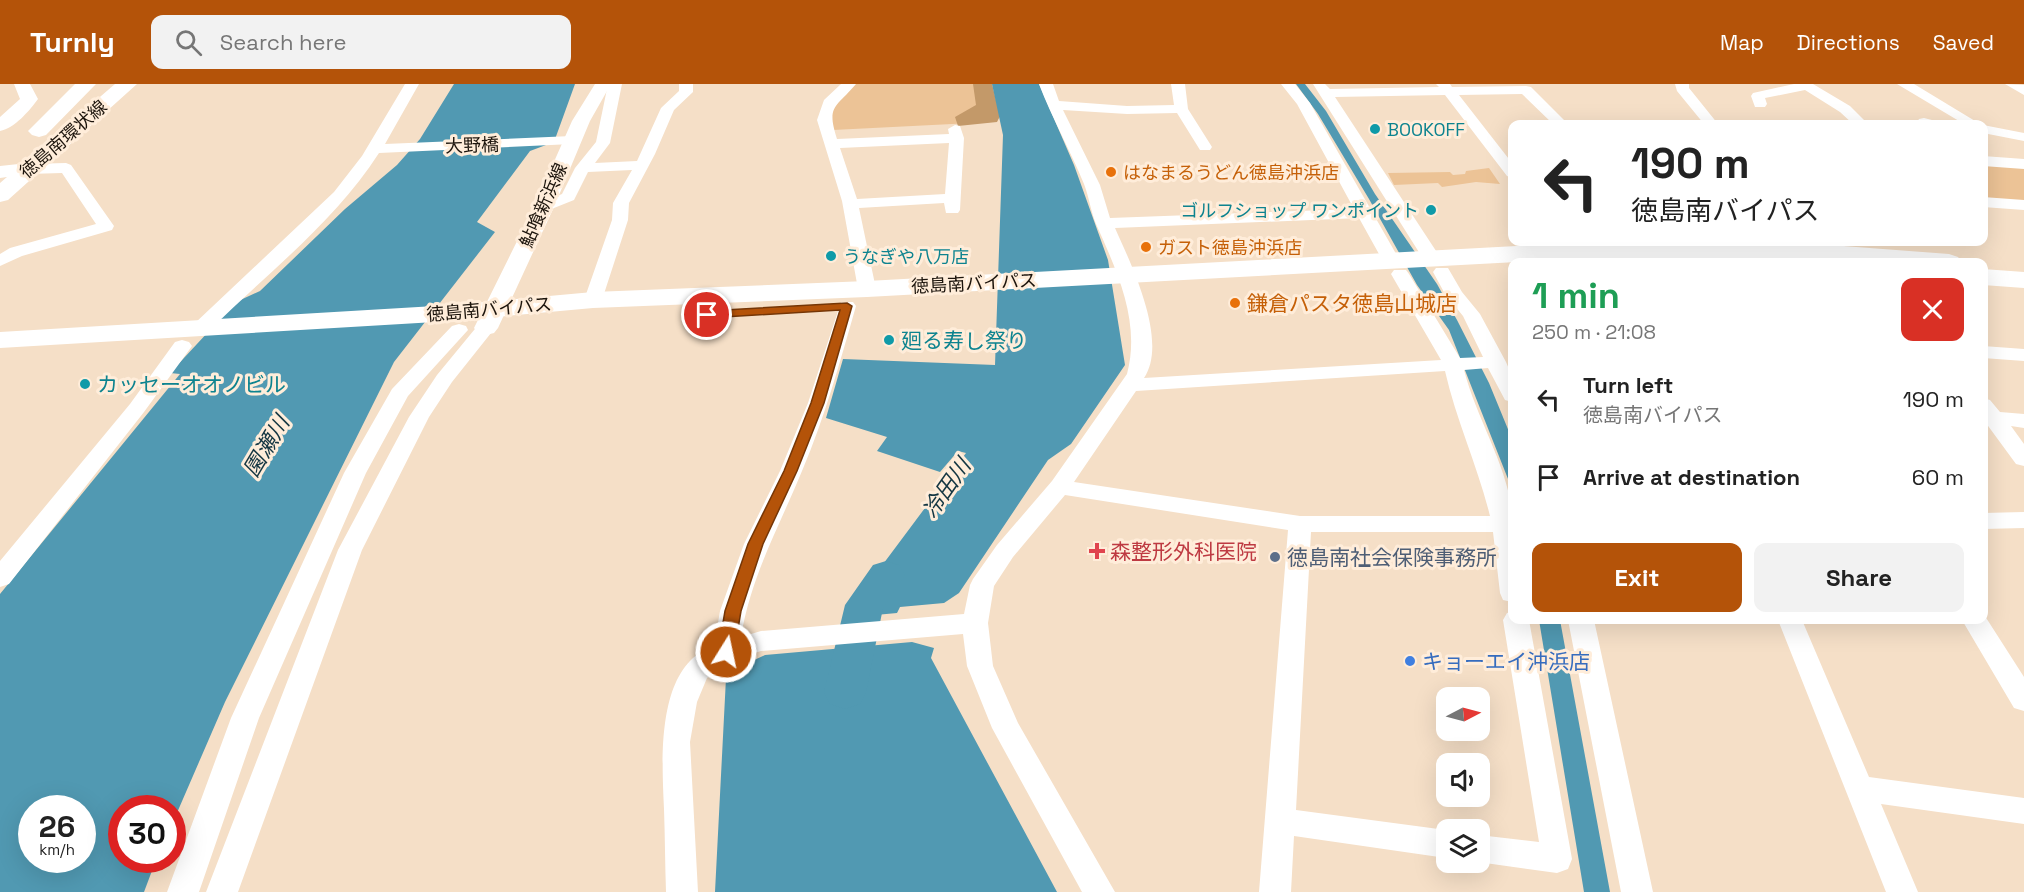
<!DOCTYPE html>
<meta charset="utf-8">
<style>
:root{--surface:#fff;--page:#f2f2f2;--text:#222;--muted:#767676;--accent:#b45309}
body{margin:0;font-family:"Space Grotesk","Noto Sans JP",sans-serif;background:var(--page);color:var(--text);height:100vh;display:flex;flex-direction:column;font-size:22px;white-space:nowrap}
*{box-sizing:border-box;margin:0}
p{font-size:20px;color:var(--muted)}
.icon{flex:none;width:33px;height:33px;fill:none;stroke:currentColor;stroke-width:2;stroke-linecap:round;stroke-linejoin:round}
.map{position:relative;flex:1;overflow:hidden}
.side{position:absolute;left:1508px;top:174px;width:480px;height:366px;display:flex;flex-direction:column;background:var(--surface);border-radius:12px;box-shadow:0 6px 24px #0002}
.side>*{flex:none}
.guide{position:absolute;left:1508px;top:36px;width:480px;height:126px;border-radius:12px;box-shadow:0 6px 24px #0002;background:#fff;color:var(--text);overflow:hidden}
.needle{width:39px;rotate:84deg}
.buttons{position:absolute;left:1436px;top:603px;display:grid;gap:12px}
.buttons a{display:grid;place-items:center;width:54px;height:54px;border-radius:12px;background:var(--surface);box-shadow:0 6px 24px #0002;font-size:30px}
.speed{position:absolute;left:18px;top:711px;display:flex;gap:12px;font-size:30px;font-weight:700;text-align:center}
.speed>*{display:grid;place-content:center;width:78px;height:78px;border-radius:50%;background:var(--surface);box-shadow:0 6px 24px #0002;line-height:1}
.speed small{font-size:15px;font-weight:400}
.speed .limit{border:9px solid #d22;background:#fff;color:#111}
.pin{position:absolute;display:grid;place-items:center;width:51px;height:51px;color:#fff;margin:-26px;border:3px solid #fff;border-radius:50%;box-shadow:0 2px 6px #0007}
.me{position:absolute;width:66px;margin:-33px;rotate:10deg;stroke-linejoin:round;filter:drop-shadow(0 0 4px #0008)}
.turn{display:flex;align-items:center;gap:21px;height:126px;padding:0 24px;font-size:27px}
.turn .icon{width:78px;height:78px;stroke-width:2.5}
.turn b{display:block;font-size:42px;line-height:51px}
.round{display:grid;place-items:center;flex:none;width:63px;height:63px;border-radius:12px;background:var(--page)}
.headline{display:flex;align-items:center;justify-content:space-between;height:102px;padding:0 24px}
h1{font-size:36px;font-weight:600;line-height:45px;color:#1e9e55}
.button{display:flex;gap:12px;margin-top:auto;padding:12px 24px}
.button a{flex:1;height:69px;border-radius:12px;background:var(--accent);color:#fff;font-size:24px;font-weight:600;line-height:69px;text-align:center}
.button a+a{background:var(--page);color:var(--text)}
ul{padding:0;list-style:none}
li{display:flex;align-items:center;gap:18px;height:78px;padding:0 24px}
li div{flex:1}
li b{display:block;font-size:22px}
li em{font-style:normal}
header{display:flex;align-items:center;gap:36px;box-sizing:border-box;height:84px;padding:0 30px;background:var(--accent);color:#fff}
header strong{font-size:28px}
nav{display:flex;gap:33px;margin-inline-start:auto;font-size:21px}
.search{width:420px;height:54px;background:var(--page);display:flex;align-items:center;gap:15px;box-sizing:border-box;padding:0 21px;border-radius:12px;color:var(--muted);font-size:22px}
.map>svg:first-child{display:block}
.green{fill:#ecc396}
.forest{fill:#c39969}
.water{fill:#5199b2;fill-rule:evenodd}
.lines{fill:none;stroke-linecap:round;stroke-linejoin:round}
.river{fill:#5199b2;fill-rule:evenodd}
.minor{fill:#fff;fill-rule:evenodd}
.major{fill:#fff;fill-rule:evenodd}
.highway{fill:#fff;fill-rule:evenodd}
.route{fill:#b45309;stroke:#753606;stroke-width:1.5}
.culture-dot{fill:#0f9aa8;stroke:#ffedda;stroke-width:2}
.food-dot{fill:#e8710a;stroke:#ffedda;stroke-width:2}
.health-dot{fill:#e0444e;stroke:#ffedda;stroke-width:2}
.service-dot{fill:#5c6f8a;stroke:#ffedda;stroke-width:2}
.shop-dot{fill:#3f7fe0;stroke:#ffedda;stroke-width:2}
.labels{text-anchor:middle;dominant-baseline:central;stroke-width:6;stroke-linejoin:round;paint-order:stroke}
.far-culture-label{font-size:18px;fill:#0d838f;stroke:#ffedda;text-anchor:start}
.far-street-label{font-size:18px;fill:#1c140c;stroke:#ffedda}
.far-food-label{font-size:18px;fill:#c56008;stroke:#ffedda;text-anchor:start}
.food-label{font-size:21px;fill:#c56008;stroke:#ffedda;text-anchor:start}
.culture-label{font-size:21px;fill:#0d838f;stroke:#ffedda;text-anchor:start}
.health-label{font-size:21px;fill:#be3a42;stroke:#ffedda;text-anchor:start}
.service-label{font-size:21px;fill:#4e5e75;stroke:#ffedda;text-anchor:start}
.shop-label{font-size:21px;fill:#366cbe;stroke:#ffedda;text-anchor:start}
.water-label{font-size:22px;font-style:italic;fill:#143642;stroke:#ffedda}
</style>
<header>
<strong>Turnly</strong>
<div class="search"><svg class="icon" aria-label="search" viewBox="0 0 24 24"><circle cx="10" cy="10" r="6"/><path d="M15 15l6 6"/></svg>Search here</div>
<nav><a>Map</a><a>Directions</a><a>Saved</a></nav>
</header>
<div class="map">
<svg width="2024" height="808" viewBox="0 0 2024 808">
<rect width="100%" height="100%" fill="#f5dfc7"/>
<path class="green" d="M855,0h130l7,38 -159,8c-7,-21 7,-33 22,-46z
M1983,81l41,3v34l-41,-3z
M1489,84l11,16 -24,-2 -34,5 -4,-4 -44,2 -6,-12 62,-1 3,3 12,-1 1,-3z"/>
<path class="forest" d="M973,0h19l8,32 -3,6 -39,4 -3,-9 21,-12z"/>
<path class="water" d="M454,0h121l-21,58 -24,9 -53,71 18,10 -101,130 -169,340 -52,120 -1,-14h-50v52h34l-12,32h-144v-298l180,-220 -10,-1 66,-71 24,-11 85,-82 52,-44 23,-26zM32,724h50v52h-50z
M992,0h47l35,81 34,95 17,105 -54,79 -23,16 -89,133 -15,10 -44,4 -3,6 -43,4 12,-30 100,-134 -8,-2 -18,21 -63,-21 10,-14 -61,-19 17,-59 152,6 8,-230z
M1296,0h9l21,27 49,83 62,90 20,36 32,63 23,56v50l-63,-159 -32,-45 -48,-86 -51,-85z
M1539,536h21l50,272h-26z
M912,558l22,6 -3,10 126,234h-342l11,-214 13,-11 26,-12z"/>
<g class="lines">
<path class="river" d="M886,477l13,4 6,10 -22,33 -17,84 -6,12 -15,5 -15,-5 -6,-12 21,-87 28,-40z"/>
<path class="minor" d="M405,0h14l-34,60 187,-8 7,4 -7,4 -193,9c-45,70 -113,121 -171,179h-14l-2,-4 2,-4 140,-132 28,-36z
M608,0h14l-12,59 -15,20 42,-2 24,-53 18,-17v-7h14v8l-19,18 -19,44 -26,49 -1,17 -26,80 -3,4h-12l-3,-4 28,-80 1,-17 19,-33 -44,2 -14,28 -30,12 -8,-5 2,-3 24,-10 13,-26 21,-26z
M841,0h15c-20,24 -30,21 -19,55l112,-5 -1,-5 7,-4 5,1 4,12 -4,72 -2,3h-12l-2,-10 -85,5 17,81 -3,4h-12l-3,-4 -16,-88 -25,-81 7,-20zM949,59l-4,51 -88,5 -17,-51z
M1039,0h14l6,17 68,5 47,-1 -3,-21h14l3,25 24,38 -2,3h-10l-23,-37 -50,1 -64,-4 37,75 10,33 244,-9 -57,-105 -16,-20h14l15,19 89,156 -3,4h-12l-25,-45 -244,10c16,36 54,113 29,150l297,-18 -50,-86 3,-4h12l3,4 51,84 23,-1 -20,-41 -18,-22 -12,-22 3,-4h12l14,24 18,22 26,48 6,14v26l-7,-2 -17,-32 -24,2c12,47 41,91 48,140 4,28 0,63 0,92l-9,-2 -3,-7 -7,-61h-182l-15,278 150,20v28l-152,-22 -3,56h-32l29,-362 -223,-35 -52,62 -19,29 -6,37 5,43 25,57 97,169h-33l-90,-164 -25,-62 -4,-32 -202,17 -35,11 -19,16 -10,24 -7,40 8,150h-32c-1,-28 -1,-55 -2,-83 -2,-48 -9,-144 50,-163l6,-35 24,-67 36,-73 28,-68 33,-101h12l3,4c-16,56 -31,111 -54,165 -23,56 -51,105 -61,166l20,-6 203,-17 6,-29 3,-6 24,-34 55,-64 75,-107c14,-52 -10,-103 -31,-150 -5,-12 -7,-27 -12,-40 -14,-34 -32,-66 -45,-100zM1445,287c11,49 33,96 45,145h-190l-226,-34 62,-91z
M1313,0h12l5,5 109,-2 -3,-3h14l2,3 74,-1 5,1 37,37h-15l-31,-30 -63,1 53,68v15l-5,-2 -62,-81 -110,2 105,160 -3,4h-12l-3,-4z
M1675,0h14v4l29,36h-14l-27,-33z
M1794,0h19l37,22 18,18h-15l-13,-12 -35,-22 -40,8 2,6 -2,3h-10l-4,-11 2,-3z
M1897,0h17l66,40h-16z
M2005,0l19,1v10z
M1924,34l12,3 2,3h-19l-2,-2 2,-3z
M1983,41l41,8v8l-41,-8z
M1983,72l41,3v10l-41,-3z
M66,79l5,2 43,61 -2,4 -90,26 -22,10v-12l10,-6 86,-24 -34,-51 -34,1 -8,-5 8,-5z
M1983,113l41,3v10l-41,-3z
M1556,158h17l17,20h-18z
M1823,158h17l12,12 -3,4h-12z
M486,238l7,2 2,4 -43,54 -23,35 -67,133 -124,342h-32l132,-342 71,-133 28,-42 42,-51z
M459,240l7,2 2,4 -60,66 -42,77 -107,245 -60,174h-32l64,-174 113,-245 48,-84 60,-63z
M182,256l7,2 3,4 -48,66 -135,172 -9,3v-26l130,-157 45,-62z
M1983,262l41,3v12l-41,-3z
M1983,314l7,2 10,12 24,2v14l-13,-2 13,18v22l-8,-2 -33,-45z
M2024,428v16l-41,1v-16z
M1512,528v8h17l43,239 -4,10 -11,4 -79,-11 1,-27 60,7 -36,-222 4,-7z
M1983,529l41,64v34l-10,-3 -52,-88h21z
M1568,536h26l59,272h-32z
M1778,536h24l67,157 155,21v26l-143,-20 37,88h-32z"/>
<path class="major" d="M14,0h16l8,15c-9,12 -23,29 -38,32v-14l20,-18z
M595,0h16l-21,37 -36,86 -56,121 -4,5 -8,2 -8,-2 -4,-5 60,-121 38,-86z
M28,79l7,2 3,4 -3,4 -35,5v-12z"/>
<path class="highway" d="M75,0h21l-50,51 -7,2 -7,-2 -4,-4z
M115,0h22l-129,116 -8,2v-19z
M1571,159l272,3 106,8 9,3 4,5 -391,-3 -704,38 -274,11 -141,13 -452,27v-16l452,-27 141,-13 274,-11z
M1983,185l41,3v16l-41,-3z"/>
</g>
<path class="route" d="M847,219l5,3 -28,97 -27,68 -34,73 -22,67 -7,41 -3,5 -5,2 -6,-2 -2,-5 7,-41 23,-67 36,-73 27,-68 29,-93 -133,8 -6,-3 6,-4z"/>
<g class="culture-dot">
<circle cx="1375" cy="45" r="6"/>
<circle cx="1431" cy="126" r="6"/>
<circle cx="831" cy="172" r="6"/>
<circle cx="889" cy="256" r="6"/>
<circle cx="85" cy="300" r="6"/>
</g>
<g class="food-dot">
<circle cx="1111" cy="88" r="6"/>
<circle cx="1146" cy="163" r="6"/>
<circle cx="1235" cy="219" r="6"/>
</g>
<path class="health-dot" d="M1094 458h6v6h6v6h-6v6h-6v-6h-6v-6h6z"/>
<circle class="service-dot" cx="1275" cy="473" r="6"/>
<circle class="shop-dot" cx="1410" cy="577" r="6"/>
<g class="labels">
<g class="far-culture-label">
<text x="1387" y="45">BOOKOFF</text>
<text x="1419" y="126" text-anchor="end">ゴルフショップ ワンポイント</text>
<text x="843" y="172">うなぎや八万店</text>
</g>
<g class="far-street-label">
<text transform="translate(63 55) rotate(-41)">徳島南環状線</text>
<text transform="translate(472 61) rotate(-2)">大野橋</text>
<text transform="translate(543 121) rotate(-66)">鮎喰新浜線</text>
<text transform="translate(974 199) rotate(-3)">徳島南バイパス</text>
<text transform="translate(489 225) rotate(-5)">徳島南バイパス</text>
</g>
<g class="far-food-label">
<text x="1123" y="88">はなまるうどん徳島沖浜店</text>
<text x="1158" y="163">ガスト徳島沖浜店</text>
</g>
<g class="food-label">
<text x="1247" y="219">鎌倉パスタ徳島山城店</text>
</g>
<g class="culture-label">
<text x="901" y="256">廻る寿し祭り</text>
<text x="97" y="300">カッセーオオノビル</text>
</g>
<g class="health-label">
<text x="1110" y="467">森整形外科医院</text>
</g>
<g class="service-label">
<text x="1287" y="473">徳島南社会保険事務所</text>
</g>
<g class="shop-label">
<text x="1422" y="577">キョーエイ沖浜店</text>
</g>
<g class="water-label">
<text transform="translate(266 362) rotate(-59)">園瀬川</text>
<text transform="translate(946 404) rotate(-55)">冷田川</text>
</g>
</g>
</svg>
<div class="buttons">
<a><svg class="needle" viewBox="-14 -14 28 28"><path d="M0-13l5 13h-10z" fill="#e53935"/><path d="M0 13l5-13h-10z" fill="#767676"/></svg></a>
<a><svg class="icon" aria-label="sound" viewBox="0 0 24 24"><path d="M4 9h4l5-4v14l-5-4H4zM17 9q2 3 0 6"/></svg></a>
<a><svg class="icon" aria-label="layers" viewBox="0 0 24 24"><path d="M12 4l9 5-9 5-9-5zM3 14l9 5 9-5"/></svg></a>
</div>
<div class="speed"><div>26<small>km/h</small></div><div class="limit">30</div></div>
<div class="pin" style="left:707px;top:231px;background:#d93025"><svg class="icon" aria-label="arrive" viewBox="0 0 24 24"><path d="M6 21V4h12l-3 4 3 4H6"/></svg></div>
<svg class="me" style="left:726px;top:568px" viewBox="-20 -20 40 40"><circle r="17" fill="#b45309" stroke="#fff" stroke-width="3"/><path d="M0-11L8 9 0 5-8 9z" fill="#fff"/></svg>
<div class="guide">
<div class="turn"><svg class="icon" aria-label="left" viewBox="0 0 24 24"><path d="M17 20v-9H6M10 6l-5 5 5 5"/></svg><div><b>190 m</b>徳島南バイパス</div></div>
</div>
<section class="side">
<div class="headline"><div><h1>1 min</h1><p>250 m · 21:08</p></div><a class="round" style="background:#d93025;color:#fff"><svg class="icon" aria-label="close" viewBox="0 0 24 24"><path d="M6 6l12 12M18 6L6 18"/></svg></a></div>
<ul>
<li><svg class="icon" aria-label="left" viewBox="0 0 24 24"><path d="M17 20v-9H6M10 6l-5 5 5 5"/></svg><div><b>Turn left</b><p>徳島南バイパス</p></div><em>190 m</em></li>
<li><svg class="icon" aria-label="arrive" viewBox="0 0 24 24"><path d="M6 21V4h12l-3 4 3 4H6"/></svg><div><b>Arrive at destination</b></div><em>60 m</em></li>
</ul>
<div class="button"><a>Exit</a><a>Share</a></div>
</section>
</div>
